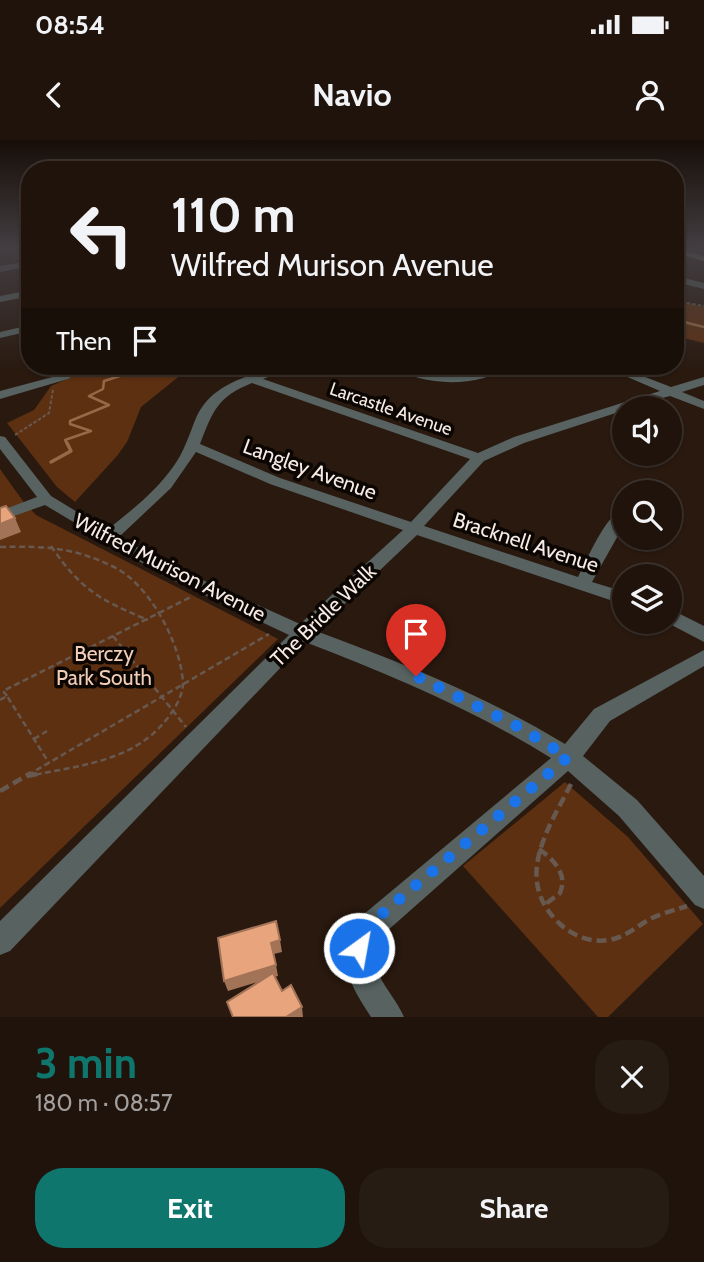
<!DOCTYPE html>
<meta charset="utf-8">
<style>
:root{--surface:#1f130b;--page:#271c14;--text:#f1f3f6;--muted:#a19e9d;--line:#3c322c;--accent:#0f766e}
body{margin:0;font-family:Cabin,sans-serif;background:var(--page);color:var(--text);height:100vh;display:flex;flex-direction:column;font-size:26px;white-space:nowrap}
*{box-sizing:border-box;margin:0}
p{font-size:23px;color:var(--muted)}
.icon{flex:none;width:38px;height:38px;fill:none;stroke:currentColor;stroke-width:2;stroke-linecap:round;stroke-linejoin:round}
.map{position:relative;height:877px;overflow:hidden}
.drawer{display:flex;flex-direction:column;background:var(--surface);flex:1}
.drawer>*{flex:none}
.guide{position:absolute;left:21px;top:21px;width:663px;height:214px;border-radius:28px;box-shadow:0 2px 5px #0004,0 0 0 2px var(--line);background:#1f130b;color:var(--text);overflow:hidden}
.buttons{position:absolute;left:612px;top:256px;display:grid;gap:14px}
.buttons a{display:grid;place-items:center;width:70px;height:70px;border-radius:50%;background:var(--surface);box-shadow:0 2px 5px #0004,0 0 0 2px var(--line);font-size:35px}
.pin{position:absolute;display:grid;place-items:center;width:60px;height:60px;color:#fff;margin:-72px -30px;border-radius:50% 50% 50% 0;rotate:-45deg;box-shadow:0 0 7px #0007}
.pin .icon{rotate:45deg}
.me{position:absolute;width:77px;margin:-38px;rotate:32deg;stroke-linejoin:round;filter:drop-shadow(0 0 5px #0008)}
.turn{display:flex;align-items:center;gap:24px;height:147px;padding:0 35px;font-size:32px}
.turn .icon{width:91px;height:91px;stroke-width:2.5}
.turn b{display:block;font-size:49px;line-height:60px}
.then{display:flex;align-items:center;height:66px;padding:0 35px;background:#0003;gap:14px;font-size:26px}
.round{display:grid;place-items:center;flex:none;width:74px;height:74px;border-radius:28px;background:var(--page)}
.summary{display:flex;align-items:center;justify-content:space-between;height:119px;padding:0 35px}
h1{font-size:42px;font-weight:700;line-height:52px;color:var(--accent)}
.cta{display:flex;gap:14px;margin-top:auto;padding:14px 35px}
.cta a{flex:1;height:80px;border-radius:28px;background:var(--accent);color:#fff;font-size:28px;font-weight:700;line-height:80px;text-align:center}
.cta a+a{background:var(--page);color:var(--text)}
.status{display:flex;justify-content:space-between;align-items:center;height:49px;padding:0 35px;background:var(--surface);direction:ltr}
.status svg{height:19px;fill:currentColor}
header{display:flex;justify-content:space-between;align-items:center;height:91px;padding:0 35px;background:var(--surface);font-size:32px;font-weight:700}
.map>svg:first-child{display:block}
.green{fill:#5d3012}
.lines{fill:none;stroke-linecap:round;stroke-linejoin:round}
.stream-far1{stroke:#966a48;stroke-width:2.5}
.stream{stroke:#966a48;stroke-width:3.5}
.path-far2{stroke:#685950;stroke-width:2;stroke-dasharray:3.5 2;stroke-linecap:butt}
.path-far1{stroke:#685950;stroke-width:2.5;stroke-dasharray:6 3.5;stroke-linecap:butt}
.path{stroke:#685950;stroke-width:4.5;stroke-dasharray:10 5;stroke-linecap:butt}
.minor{fill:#576261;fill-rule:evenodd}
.major{fill:#91a9a6;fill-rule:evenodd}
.shaded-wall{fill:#a27357}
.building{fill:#e8a47c;stroke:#a27357;stroke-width:2}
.route{stroke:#1a73e8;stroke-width:12;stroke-dasharray:0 21.6}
.labels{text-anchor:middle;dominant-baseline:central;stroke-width:7;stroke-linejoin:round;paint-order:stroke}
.far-street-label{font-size:18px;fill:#f7ebe5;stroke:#0c0603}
.street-label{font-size:21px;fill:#f7ebe5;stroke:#0c0603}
.park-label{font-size:21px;fill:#f2cdb8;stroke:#0c0603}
</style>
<div class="status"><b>08:54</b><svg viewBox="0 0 49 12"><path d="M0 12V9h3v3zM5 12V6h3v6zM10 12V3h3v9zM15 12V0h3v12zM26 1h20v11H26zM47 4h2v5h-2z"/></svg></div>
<header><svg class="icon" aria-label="back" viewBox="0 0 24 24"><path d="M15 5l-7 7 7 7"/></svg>Navio<svg class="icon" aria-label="person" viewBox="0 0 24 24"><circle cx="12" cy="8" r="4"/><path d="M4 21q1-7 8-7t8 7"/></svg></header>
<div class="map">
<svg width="704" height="877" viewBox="0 0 704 877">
<rect width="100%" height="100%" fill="#29190f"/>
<path class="green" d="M676,160l28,7v36l-28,-7z
M97,226h107l-22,8 -41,33 -14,35 -10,14 -42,46 -18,-15 -50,-64 27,-13 17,-24z
M0,329l23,32 13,14 242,124 -278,269z
M565,642l63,55 75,87 -95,93h-10l-135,-151z"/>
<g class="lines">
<path class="stream-far1" d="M676,180l28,7
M68,305l-3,-5 26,-9 -21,-7v-3l39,-16 -20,-9 14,-7 1,-8 48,-15"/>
<path class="stream" d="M51,322l20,-11 -4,-8"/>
<path class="path-far2" d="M676,161l28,5
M15,295l34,-22 4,-23"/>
<path class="path-far1" d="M51,406c30,44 49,54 97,74
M0,407c45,-1 73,0 114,20 36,18 67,77 69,116 0,20 -22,46 -38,57 -32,23 -73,27 -111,35
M113,496l73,91
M7,556l-4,-5 188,-94
M0,560l7,-4 42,67
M34,599l13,-8
M28,635l241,-141"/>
<path class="path" d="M27,636l15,-3
M571,644c-24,47 -58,96 -11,140 13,12 31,19 49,16 17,-3 28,-14 43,-22 11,-5 23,-8 35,-12
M0,651l31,-18
M539,709c15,11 29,25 21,44l-17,13"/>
<path class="minor" d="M30,121v5l-30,6v-6z
M676,136l28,7v6l-28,-7z
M30,150v6l-30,6v-6z
M30,185v6l-30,7v-6z
M77,226h14l-23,13 -68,20v-8l60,-16z
M280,226h17l-34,13 215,74 36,-16 146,-46 -58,-25h15l54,21 33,-10v8l-22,7 22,9v8l-34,-13 -45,12v2l-101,33 -40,18 -60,65 154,51c9,-17 28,-64 47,-69v15l-33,59 33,10v13l-208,-70 -101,96c86,32 170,65 249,113l29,-35 110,-59v16l-94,55 -27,35 54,44 67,76v33l-9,-4 -76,-89 -51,-45 -190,168c-15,30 15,52 26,78h-33c-24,-36 -34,-57 -13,-98l193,-161c-79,-49 -160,-83 -246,-116l-295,309 -10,4v-34l289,-286 -125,-59 -119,-71 -45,16v-10l37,-14 -37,-48v-13l5,1 46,59 56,34c24,-19 48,-38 66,-63 11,-15 16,-32 23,-49 15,-34 51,-42 84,-52zM252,243l218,76 -59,63 -131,-44 -80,-34c13,-33 17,-47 52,-61zM196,312l74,32 133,46 -103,94 -124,-56 -57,-31 52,-49z
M393,226c21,-1 39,10 60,10 20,0 36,-11 55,-10 -27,22 -88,21 -115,0z
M670,469l34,17v16l-40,-21h6z"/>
<path class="major" d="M676,110l28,6v5l-28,-8z"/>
</g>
<path class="shaded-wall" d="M15,378l6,14 -21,8v-16z
M280,800l2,12 -8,2 4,22 -50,15 -4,-10 47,-38z
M302,867l1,10h-17z"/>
<path class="building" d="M6,366l9,12 -15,6v-16z
M276,781l4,19 -9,3 5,22 -52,16 -6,-43z
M273,833l9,18 9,-6 11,22 -16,10h-53l-6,-15z"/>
<linearGradient id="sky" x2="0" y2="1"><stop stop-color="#170e08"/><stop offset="0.47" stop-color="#433e42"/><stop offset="1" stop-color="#433e42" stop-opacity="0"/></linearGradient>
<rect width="704" height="232" fill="url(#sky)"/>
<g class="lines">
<path class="route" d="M359,808l5,-13 13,-17 191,-161 -49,-30 -103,-51"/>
</g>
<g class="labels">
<g class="far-street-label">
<text transform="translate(391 269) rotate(19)">Larcastle Avenue</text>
</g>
<g class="street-label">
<text transform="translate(310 329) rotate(20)">Langley Avenue</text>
<text transform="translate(526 402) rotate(18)">Bracknell Avenue</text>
<text transform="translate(170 427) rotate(27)">Wilfred Murison Avenue</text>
<text transform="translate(323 475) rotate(-44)">The Bridle Walk</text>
</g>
<g class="park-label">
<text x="104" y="513">Berczy<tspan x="104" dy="24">Park South</tspan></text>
</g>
</g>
</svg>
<div class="buttons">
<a><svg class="icon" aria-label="sound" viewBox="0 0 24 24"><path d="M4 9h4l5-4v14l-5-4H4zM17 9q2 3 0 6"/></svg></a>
<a><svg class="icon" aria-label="search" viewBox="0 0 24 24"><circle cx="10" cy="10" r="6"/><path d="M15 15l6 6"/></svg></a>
<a><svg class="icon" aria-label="layers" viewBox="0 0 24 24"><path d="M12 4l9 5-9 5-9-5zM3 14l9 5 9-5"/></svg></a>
</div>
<div class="pin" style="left:416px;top:536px;background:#d93025"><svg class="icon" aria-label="arrive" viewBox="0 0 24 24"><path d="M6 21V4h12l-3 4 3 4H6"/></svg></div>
<svg class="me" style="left:359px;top:808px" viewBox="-20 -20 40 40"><circle r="17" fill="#1a73e8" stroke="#fff" stroke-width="3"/><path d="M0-11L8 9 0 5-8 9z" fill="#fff"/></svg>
<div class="guide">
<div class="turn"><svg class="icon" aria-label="left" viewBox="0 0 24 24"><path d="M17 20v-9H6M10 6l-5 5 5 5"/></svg><div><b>110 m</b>Wilfred Murison Avenue</div></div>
<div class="then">Then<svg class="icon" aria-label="arrive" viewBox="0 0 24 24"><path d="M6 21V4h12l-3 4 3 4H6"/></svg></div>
</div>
</div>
<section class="drawer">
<div class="summary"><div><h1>3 min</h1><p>180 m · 08:57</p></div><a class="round"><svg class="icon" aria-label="close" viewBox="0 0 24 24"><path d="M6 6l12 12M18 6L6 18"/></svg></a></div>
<div class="cta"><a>Exit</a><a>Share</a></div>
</section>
